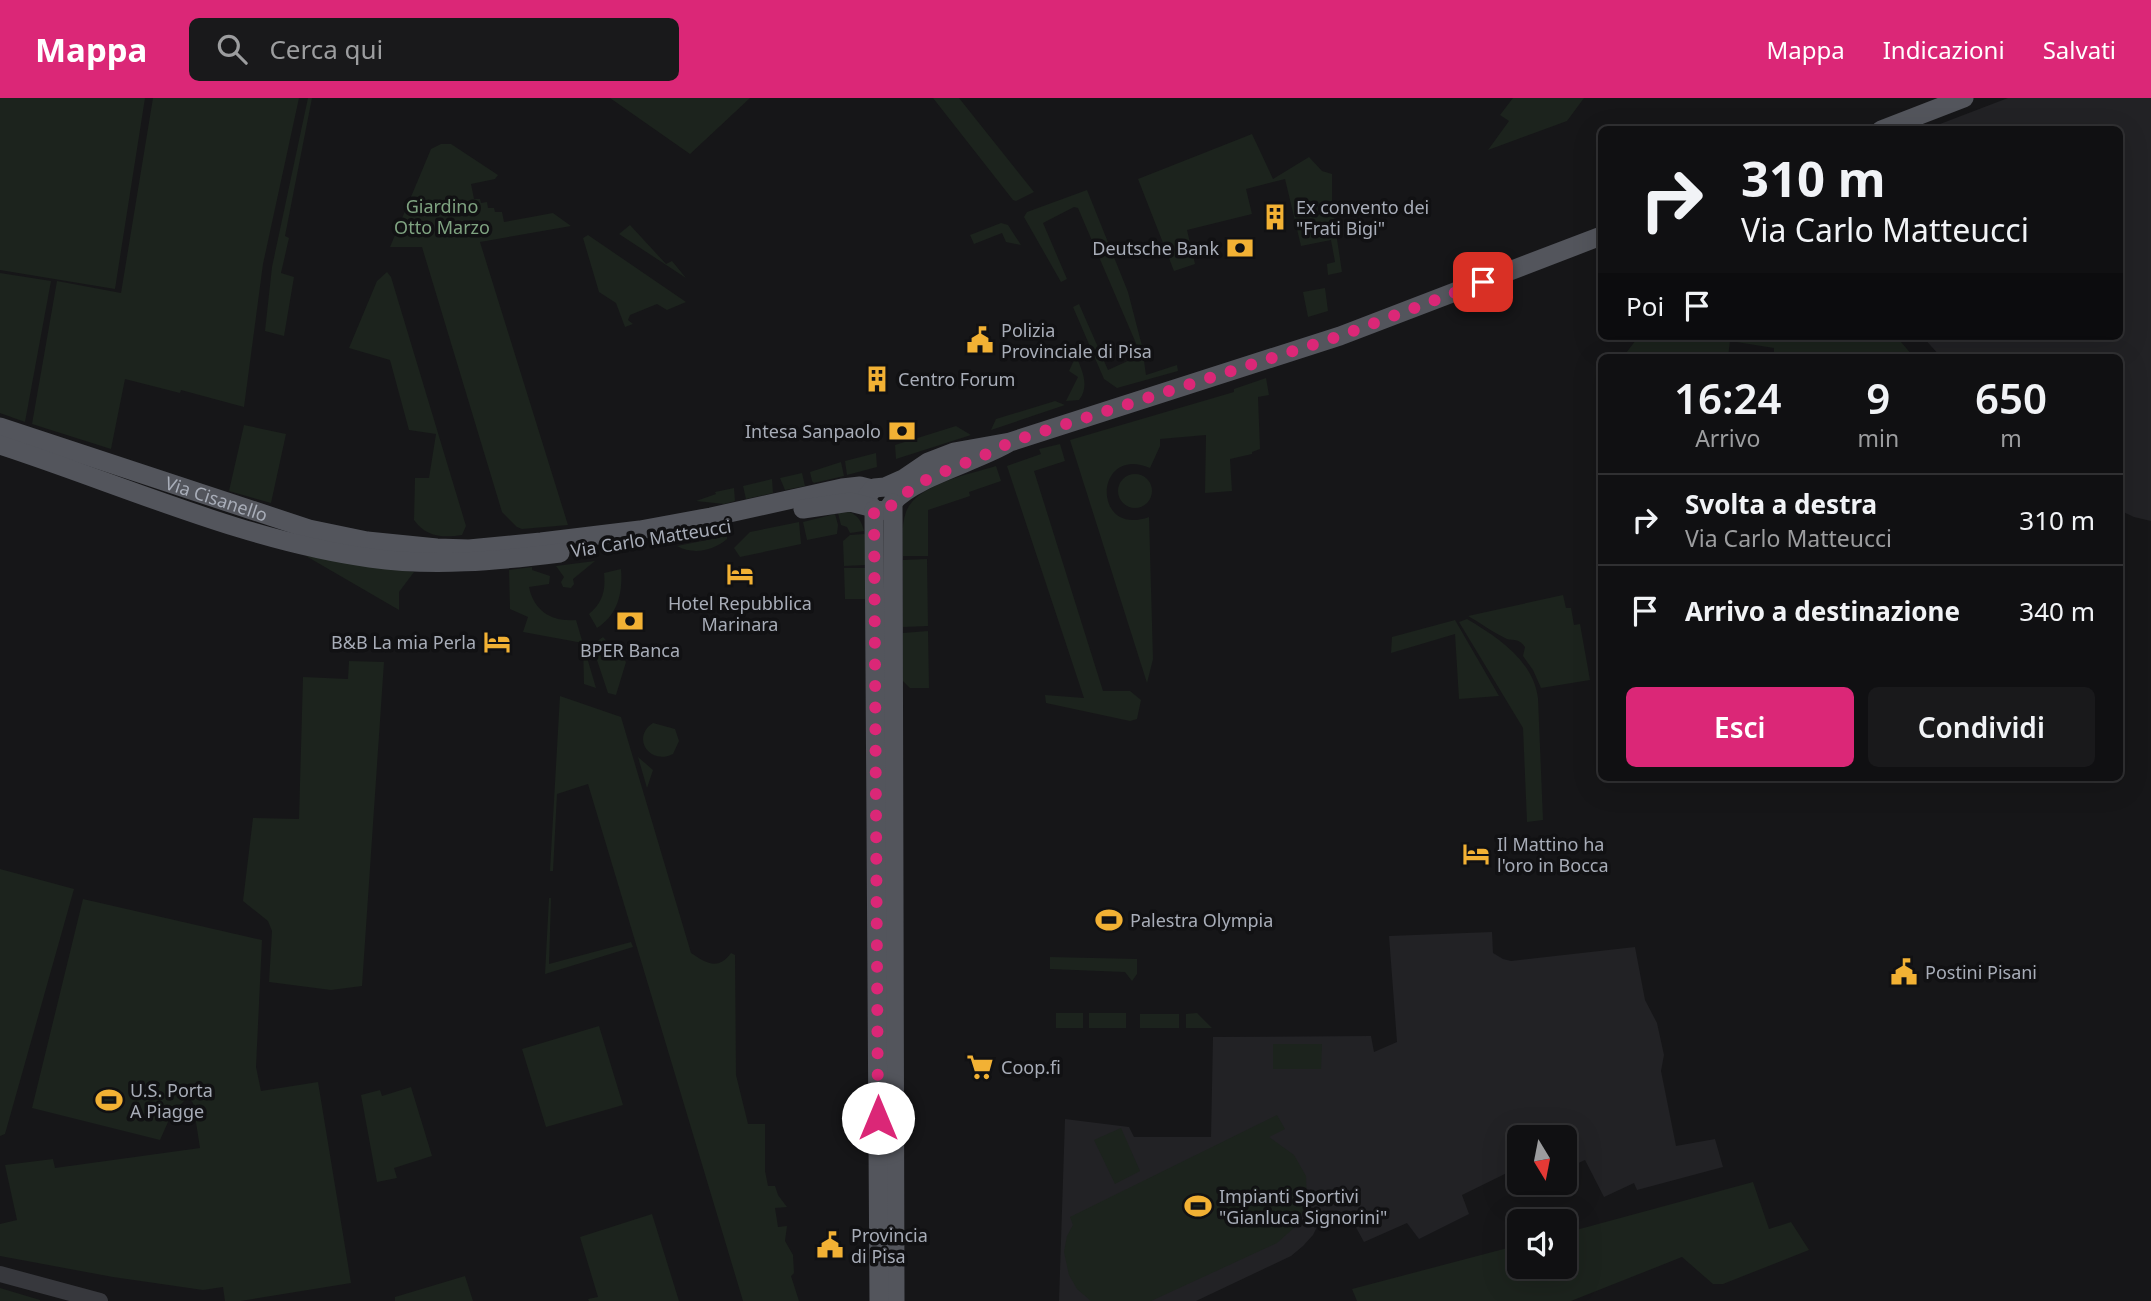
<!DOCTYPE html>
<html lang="it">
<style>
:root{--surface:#101012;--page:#19191b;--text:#f1f3f6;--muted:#9c9d9f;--line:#303032;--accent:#db2777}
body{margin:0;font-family:"Noto Sans",sans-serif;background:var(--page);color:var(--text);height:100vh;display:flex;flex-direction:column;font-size:26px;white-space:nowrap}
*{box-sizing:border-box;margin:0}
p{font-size:23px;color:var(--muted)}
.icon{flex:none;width:38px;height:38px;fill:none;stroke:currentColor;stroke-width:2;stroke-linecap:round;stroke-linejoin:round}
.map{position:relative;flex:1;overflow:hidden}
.panel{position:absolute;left:1598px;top:256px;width:525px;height:427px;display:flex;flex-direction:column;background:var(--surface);border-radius:10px;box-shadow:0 7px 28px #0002,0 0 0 2px var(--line)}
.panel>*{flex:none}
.top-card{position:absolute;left:1598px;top:28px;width:525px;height:214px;border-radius:10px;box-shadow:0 7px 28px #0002,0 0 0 2px var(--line);background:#101012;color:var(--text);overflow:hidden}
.needle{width:46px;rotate:170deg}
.controls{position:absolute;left:1507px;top:1027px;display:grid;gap:14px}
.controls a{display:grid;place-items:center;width:70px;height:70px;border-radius:10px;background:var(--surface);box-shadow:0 7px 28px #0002,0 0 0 2px var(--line);font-size:35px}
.pin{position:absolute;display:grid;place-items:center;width:60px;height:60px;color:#fff;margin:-30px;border-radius:14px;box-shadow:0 4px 10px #0006}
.me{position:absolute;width:77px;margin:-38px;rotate:0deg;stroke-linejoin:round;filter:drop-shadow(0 0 5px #0008)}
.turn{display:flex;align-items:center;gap:24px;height:147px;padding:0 28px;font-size:32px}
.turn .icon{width:91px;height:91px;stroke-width:2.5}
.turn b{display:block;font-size:49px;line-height:60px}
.then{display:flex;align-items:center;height:66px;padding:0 28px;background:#0003;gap:14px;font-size:26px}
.eta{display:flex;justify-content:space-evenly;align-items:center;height:119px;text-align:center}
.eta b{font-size:42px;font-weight:600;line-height:49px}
.action{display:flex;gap:14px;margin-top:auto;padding:14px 28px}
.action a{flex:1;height:80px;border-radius:10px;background:var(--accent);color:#fff;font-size:28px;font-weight:600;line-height:80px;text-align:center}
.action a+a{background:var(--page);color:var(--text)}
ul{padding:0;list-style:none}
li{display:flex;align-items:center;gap:21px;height:91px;padding:0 28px;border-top:2px solid var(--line)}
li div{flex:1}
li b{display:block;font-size:26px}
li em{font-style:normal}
header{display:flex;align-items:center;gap:42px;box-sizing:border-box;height:98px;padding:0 35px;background:var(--accent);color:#fff}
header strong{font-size:33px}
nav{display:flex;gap:38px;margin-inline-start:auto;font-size:24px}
.search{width:490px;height:63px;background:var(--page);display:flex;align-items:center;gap:18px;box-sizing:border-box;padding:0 24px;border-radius:10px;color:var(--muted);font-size:26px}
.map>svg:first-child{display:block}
.built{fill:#222225}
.green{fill:#1c231d}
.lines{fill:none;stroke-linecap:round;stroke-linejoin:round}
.minor{stroke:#37383d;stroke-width:16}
.major{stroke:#53555c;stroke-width:19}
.route{stroke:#db2777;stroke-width:12;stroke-dasharray:0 21.6}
.labels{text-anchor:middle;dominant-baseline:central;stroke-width:7;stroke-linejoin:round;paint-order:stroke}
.park-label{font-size:18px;fill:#7fa381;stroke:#111113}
.poi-label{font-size:18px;fill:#a8adb8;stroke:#111113;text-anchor:start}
.street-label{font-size:18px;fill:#a8adb8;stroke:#111113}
</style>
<header>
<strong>Mappa</strong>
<div class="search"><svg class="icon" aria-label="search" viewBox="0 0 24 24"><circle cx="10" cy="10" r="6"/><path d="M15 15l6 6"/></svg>Cerca qui</div>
<nav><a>Mappa</a><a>Indicazioni</a><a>Salvati</a></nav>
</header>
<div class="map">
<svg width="2151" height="1203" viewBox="0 0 2151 1203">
<rect width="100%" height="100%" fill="#161618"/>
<path class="built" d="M2008,0h143v423l-17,-4 -15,-7v-153h-178l-19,-21h197v-206l-192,-1z
M1492,834l1,21 10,6 8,2 124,-14 10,53 12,23 7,32 -3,16 15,75 39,-7 8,28 -86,23 -3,-7 -30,14 -19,-37 -20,9 -1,-31h-45v37l-4,-6 -53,26 7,19 -50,25 -12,-16 -43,19 -12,-22 -8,4 -22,-7 -9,18 -10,11 -12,10 -95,45h-137l6,-182 64,8 5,10h77l2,-100 158,-1 3,16 23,-10 -8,-106z"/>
<path class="green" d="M0,0h145l-30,191 -115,-19z
M153,0h146l-36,166 -19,143 -63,-17 -1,3 -55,-14 -14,70 -79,-25 25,-143 64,12z
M308,0h4l-27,138 4,2 -8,35 13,4 -10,59 -19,-5 7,-64z
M610,0h140l-60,56z
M933,0h26l75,94 -18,9 -3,-1z
M1513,0h71l-17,23 -79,29 21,-29 -9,-6z
M1252,36l21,45 36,-22 13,14 10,3v32l10,66 -14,3 -1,-11 8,-2 -4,-22 -30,6 -16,-67 -39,10 6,25 -65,16 8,34 -21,7 -36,-92z
M441,46h10l47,31 -3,4 -24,5 3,15h6l1,4 6,-1 1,6h6l1,4h7l2,10 49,-9 18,13 -91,16 88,283 -46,4 -5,-2 -15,-15 -80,-265h-32l41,-98z
M1087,92l41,102 14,54 4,29 31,-10 1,6 -61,17 -13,-9 -31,-72 6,-3 29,66 33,-15 -63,-147 -4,-1 -31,16 24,56 -6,3 -37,-65 3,-5z
M1001,125l7,2 13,20 -15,-3 -4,-9 -28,11 -4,-9z
M630,127l36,39 6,-3 14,17 -67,-44z
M588,137l98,67 -19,8 -10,-6 -27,11 -2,5 5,4 -8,3 -9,-24 -17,-11 -16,-54z
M387,174l4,5 75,249 -4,9c-19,3 -36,2 -48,-15l1,-42h14l7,-44 -27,-4 -19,-70 -41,-12 28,-67z
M0,175l51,8 -26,141 -25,-9z
M1325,190l3,23 -20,6 -5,-25z
M1639,238h257l16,19 -3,2h-135v-9l-44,-7 -2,16h-105z
M1076,258c6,14 14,30 3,44l-13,1 12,-24 -9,-6z
M1266,280l3,17 -11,2 2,52 -8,3v2l-22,5 2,32 -27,2 1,-58 -46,4v7l-10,22c-56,-24 -59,70 -1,49l4,142 -6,24 -77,-243 164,-48v-3z
M1055,303l10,4 -74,25 5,-11z
M244,327l42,9 -15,69 -42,-12z
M956,328l15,9 -75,24 -1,-14z
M1060,346l5,17 -31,10 69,220h27l11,9 -4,19 -7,2 -84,-18 -1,-8 39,3 -77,-232 34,-12 -2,-5z
M876,355l1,14 -30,8 -2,-14z
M841,364l3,14 -30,7 -2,-2 -2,-9z
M996,368l5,15 -32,11 1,4 -42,14v46h-25c0,-14 -2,-30 3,-44 10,-28 65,-38 90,-46z
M802,375l3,13 -20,4 -5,-12z
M1118 393a17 17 0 1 1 34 0a17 17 0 1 1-34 0Z
M772,381l1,14 -27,6 -3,-13z
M734,390l1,13 -11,3 -28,-3 20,-7 -1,-2z
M849,414c9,3 13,10 15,19l-14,2 -3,-6 -6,-2 -3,-12z
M835,416l3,11 -1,9 -30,6 -4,-18z
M799,424l2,22 -61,13 -6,-9 16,-16z
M865,436v31l-21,1 -1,-25 7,-6z
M727,438v3c-14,12 -34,16 -50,7z
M306,458l108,16 -15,20v18z
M927,461l1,67 -25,1v-67z
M595,463l-22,18 1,5 -3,4 -8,-1 -2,-5 3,-5 -8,-11z
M532,469v3l18,6 -1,8 -20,3c5,25 24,35 47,33l20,68 -12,-4 -1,-41 -60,-11 5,-15 -18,-8 -1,-39z
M844,470h21l1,31h-21z
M621,471c2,23 -3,46 -24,59l-8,-14c13,-11 17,-23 15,-41z
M1563,497l3,13h5l3,17 6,-1 10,56 -49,8 -8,-18 -10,-14 2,-9c-7,-10 -12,-5 -20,-9 -11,-5 -26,-16 -37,-22z
M1467,521c30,18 66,41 71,79l5,122 -16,2 -4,-94 -64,-106z
M1455,522l44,76 -40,3 -4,-65 -64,19 1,-16z
M928,533l1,57h-19l-7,-7v-48z
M603,539l23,25 -10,33 -8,-2 -16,-48z
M349,563l35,1 -22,324 -31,4 -62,-8 3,-51 -4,-10 -25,-20 10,-83 46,1 4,-142 45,2z
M560,598l61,21 70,236c15,10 27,18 40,0l4,2 1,120 12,49h17v47l3,15h7l3,9 9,12 -12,1 3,19 9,-1 -2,15 8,14 1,18 -3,3 8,25h-56l-155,-517 -31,10 -4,77h-3z
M653,625l22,6 4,12 -6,13c-24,12 -42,-17 -20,-31z
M638,659l15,13 -6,18z
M0,771l74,20 -69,245 -5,2z
M549,800h2l-2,66 82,-22 2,5 -88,27z
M83,801l179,41 -6,127 5,24 57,-9 33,201 -110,18h-16l-2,-14 -20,3 -90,-13 -113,-21v-32l17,-4 -12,-55 48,-6 2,9 145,-20 -7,-45 -5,-6 -16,16 -12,27 -128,-32z
M1050,859l87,2v15l-5,7 -7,-9 -75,-3z
M1056,915h27v15h-27z
M1089,915h37v15h-37z
M1197,915l15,15h-26v-14z
M1140,916h39v14h-39z
M599,928l24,79 -77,22 -24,-78z
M1273,946h49l-1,25h-48z
M411,989l21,69 -38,12 3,10 -20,4 -16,-87 19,-5 2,6z
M1277,1017l8,14 -16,8 25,18 12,21 1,26 -11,24 -19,17 -126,58h-60l-14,-12 -8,-14 -5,-23 3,-16 6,-11 -3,-8z
M1121,1030l19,43 -25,13 -21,-44z
M1753,1084l16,47 22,-7 18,28 -86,34h-10l-31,-27 -111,44h-214l-5,-12 167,-44v22h45l1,-34z
M652,1116l27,87h-90l-1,-2 10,-2 -18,-60z
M465,1178l8,25h-78v-4z
M0,1190l40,12v1h-40z"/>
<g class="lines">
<path class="minor" d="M0,1176l100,27"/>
<g class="major">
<path d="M1881,32l83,-32"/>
<path id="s1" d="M0,329l309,102 58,12 70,7 32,1 72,-7 99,-12 71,-13 131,-29 18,-2 12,3"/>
<path d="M1010,344l-56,10 -26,10 -25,17 -18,8 -11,1 -6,7v8l8,8 11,-1c2,-2 4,-6 6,-8 22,-25 86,-41 117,-60l330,-106 261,-100"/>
<path d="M0,347c120,39 245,96 370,113 64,9 126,3 190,-5"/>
<path d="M893,405l2,798"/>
<path d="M803,411l47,-7 20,5"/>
<path d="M874,412l5,791"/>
</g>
</g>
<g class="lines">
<path class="route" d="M878,1020l-4,-608c14,4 28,-15 40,-23 30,-19 66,-27 96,-45l330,-106 143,-54"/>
</g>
<defs>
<g id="building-bare" transform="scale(2.1)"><path d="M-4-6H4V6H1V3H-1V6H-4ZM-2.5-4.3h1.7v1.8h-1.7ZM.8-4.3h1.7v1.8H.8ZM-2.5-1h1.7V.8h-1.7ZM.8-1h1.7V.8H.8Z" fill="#f2b134" stroke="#111113" stroke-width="2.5" paint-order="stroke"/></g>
<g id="bank-bare" transform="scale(2.1)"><path d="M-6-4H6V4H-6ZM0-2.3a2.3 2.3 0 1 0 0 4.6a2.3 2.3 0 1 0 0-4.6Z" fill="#f2b134" stroke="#111113" stroke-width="2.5" paint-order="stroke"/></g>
<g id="civic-bare" transform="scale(2.1)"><path d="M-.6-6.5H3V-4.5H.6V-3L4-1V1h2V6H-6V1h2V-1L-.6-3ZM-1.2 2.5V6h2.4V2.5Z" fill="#f2b134" stroke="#111113" stroke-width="2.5" paint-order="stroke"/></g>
<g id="hotel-bare" transform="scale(2.1)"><path d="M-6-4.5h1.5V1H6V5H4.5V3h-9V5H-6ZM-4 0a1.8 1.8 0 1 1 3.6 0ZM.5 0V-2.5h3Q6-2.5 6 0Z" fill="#f2b134" stroke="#111113" stroke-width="2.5" paint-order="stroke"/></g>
<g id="stadium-bare" transform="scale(2.1)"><path d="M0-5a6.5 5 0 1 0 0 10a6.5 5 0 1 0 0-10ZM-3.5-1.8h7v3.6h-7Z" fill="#f2b134" stroke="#111113" stroke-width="2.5" paint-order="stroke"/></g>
<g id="supermarket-bare" transform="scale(2.1)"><path d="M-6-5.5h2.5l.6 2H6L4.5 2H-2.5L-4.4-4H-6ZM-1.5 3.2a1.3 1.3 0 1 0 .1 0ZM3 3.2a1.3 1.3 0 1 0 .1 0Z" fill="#f2b134" stroke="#111113" stroke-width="2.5" paint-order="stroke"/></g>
</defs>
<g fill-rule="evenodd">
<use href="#building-bare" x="1275" y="119"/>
<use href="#bank-bare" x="1240" y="150"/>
<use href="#civic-bare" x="980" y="242"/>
<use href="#building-bare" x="877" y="281"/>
<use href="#bank-bare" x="902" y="333"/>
<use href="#hotel-bare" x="740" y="476"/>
<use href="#bank-bare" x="630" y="523"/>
<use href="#hotel-bare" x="497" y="544"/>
<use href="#hotel-bare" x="1476" y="756"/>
<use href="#stadium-bare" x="1109" y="822"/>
<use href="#civic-bare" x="1904" y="874"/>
<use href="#supermarket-bare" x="980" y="969"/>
<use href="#stadium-bare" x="109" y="1002"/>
<use href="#stadium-bare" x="1198" y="1108"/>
<use href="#civic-bare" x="830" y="1147"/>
</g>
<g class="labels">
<g class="park-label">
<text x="442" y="108">Giardino<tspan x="442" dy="21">Otto Marzo</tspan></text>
</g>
<g class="poi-label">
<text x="1296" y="109">Ex convento dei<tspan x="1296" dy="21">"Frati Bigi"</tspan></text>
<text x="1219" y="150" text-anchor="end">Deutsche Bank</text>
<text x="1001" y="232">Polizia<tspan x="1001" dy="21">Provinciale di Pisa</tspan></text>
<text x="898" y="281">Centro Forum</text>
<text x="881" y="333" text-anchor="end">Intesa Sanpaolo</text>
<text x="740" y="505" text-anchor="middle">Hotel Repubblica<tspan x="740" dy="21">Marinara</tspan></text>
<text x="476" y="544" text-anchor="end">B&amp;B La mia Perla</text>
<text x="630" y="552" text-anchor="middle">BPER Banca</text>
<text x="1497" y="746">Il Mattino ha<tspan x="1497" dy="21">l'oro in Bocca</tspan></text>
<text x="1130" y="822">Palestra Olympia</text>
<text x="1925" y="874">Postini Pisani</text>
<text x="1001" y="969">Coop.fi</text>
<text x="130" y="992">U.S. Porta<tspan x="130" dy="21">A Piagge</tspan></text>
<text x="1219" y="1098">Impianti Sportivi<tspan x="1219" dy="21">"Gianluca Signorini"</tspan></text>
<text x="851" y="1137">Provincia<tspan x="851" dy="21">di Pisa</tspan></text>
</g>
<g class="street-label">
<text stroke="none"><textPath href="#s1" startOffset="228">Via Cisanello</textPath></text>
<text transform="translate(651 440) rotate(-9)">Via Carlo Matteucci</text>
</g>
</g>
</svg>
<div class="controls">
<a><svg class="needle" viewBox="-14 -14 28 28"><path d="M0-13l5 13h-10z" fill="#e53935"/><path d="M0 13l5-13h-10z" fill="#9c9d9f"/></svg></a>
<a><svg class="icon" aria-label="sound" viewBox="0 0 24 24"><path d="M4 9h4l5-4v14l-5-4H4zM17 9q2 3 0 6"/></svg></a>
</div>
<div class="pin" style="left:1483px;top:184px;background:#d93025"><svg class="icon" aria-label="arrive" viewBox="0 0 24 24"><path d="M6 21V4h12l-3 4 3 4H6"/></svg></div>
<svg class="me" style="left:878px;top:1020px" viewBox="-20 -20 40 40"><circle r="19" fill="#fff"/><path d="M0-13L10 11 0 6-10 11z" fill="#db2777"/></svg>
<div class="top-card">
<div class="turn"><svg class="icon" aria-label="right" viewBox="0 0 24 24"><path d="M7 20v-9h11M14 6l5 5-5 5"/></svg><div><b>310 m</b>Via Carlo Matteucci</div></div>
<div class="then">Poi<svg class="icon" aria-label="arrive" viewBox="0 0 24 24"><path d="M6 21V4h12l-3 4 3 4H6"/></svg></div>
</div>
<section class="panel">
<div class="eta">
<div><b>16:24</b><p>Arrivo</p></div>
<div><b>9</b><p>min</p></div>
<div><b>650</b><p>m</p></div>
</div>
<ul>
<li><svg class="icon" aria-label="right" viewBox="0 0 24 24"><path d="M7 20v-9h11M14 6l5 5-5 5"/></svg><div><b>Svolta a destra</b><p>Via Carlo Matteucci</p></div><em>310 m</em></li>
<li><svg class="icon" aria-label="arrive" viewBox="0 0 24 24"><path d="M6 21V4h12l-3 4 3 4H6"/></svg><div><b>Arrivo a destinazione</b></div><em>340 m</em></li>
</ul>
<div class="action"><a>Esci</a><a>Condividi</a></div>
</section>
</div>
